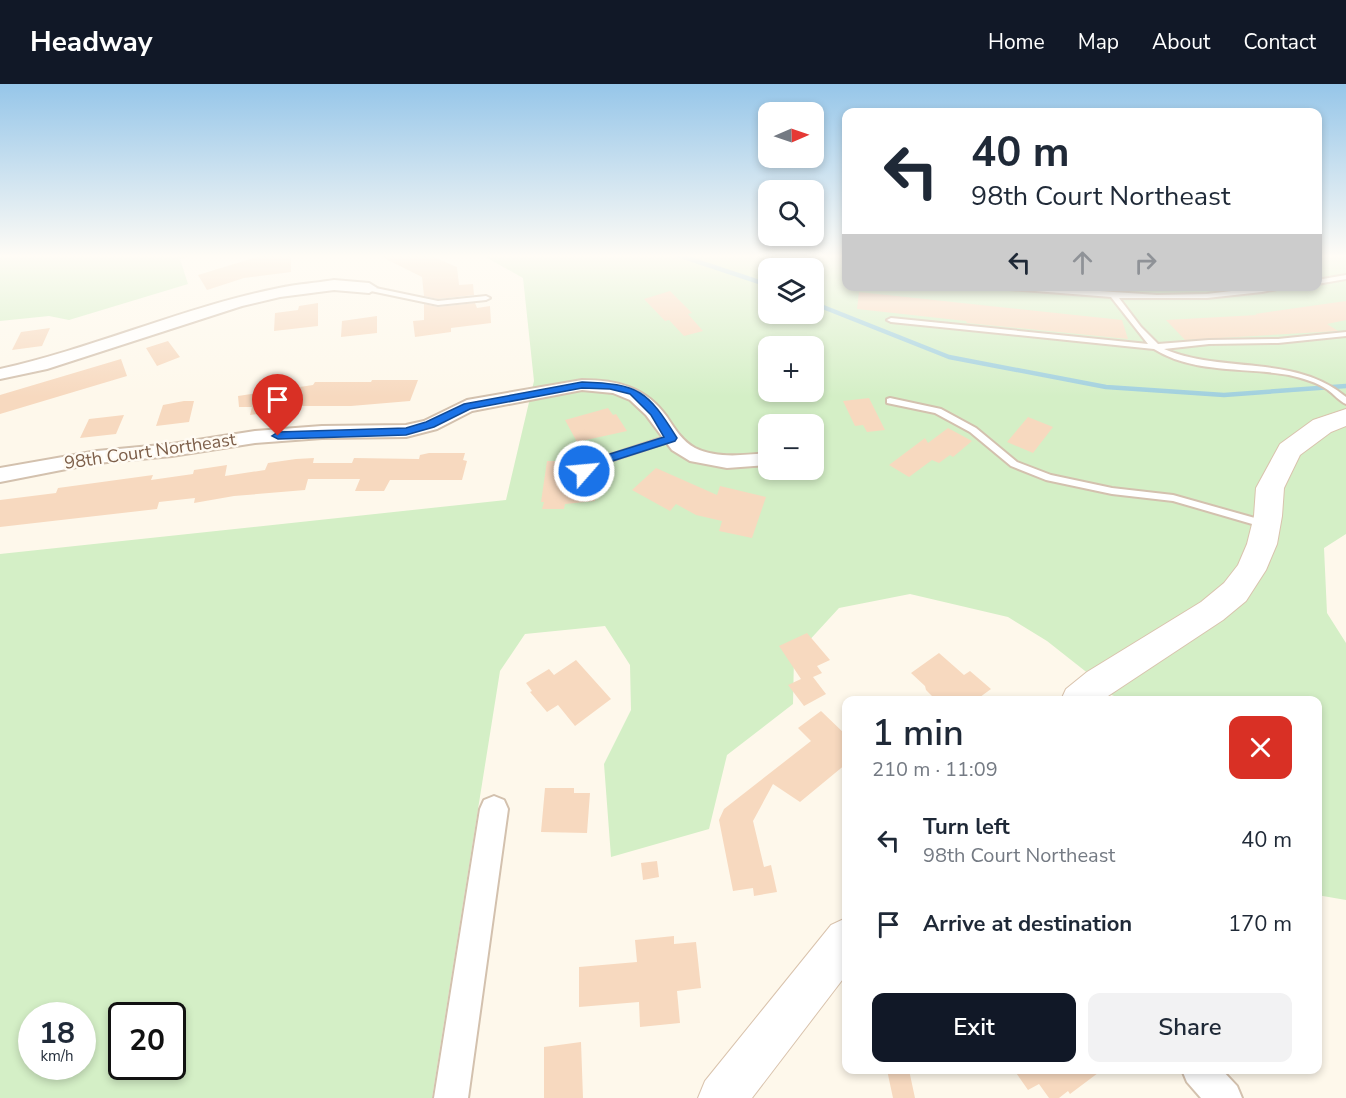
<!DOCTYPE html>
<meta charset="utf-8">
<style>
:root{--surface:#fff;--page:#f2f2f3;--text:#1f2937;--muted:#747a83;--accent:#111827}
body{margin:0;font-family:"Nunito Sans",sans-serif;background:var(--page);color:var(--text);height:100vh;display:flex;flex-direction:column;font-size:22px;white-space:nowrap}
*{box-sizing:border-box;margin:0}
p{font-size:20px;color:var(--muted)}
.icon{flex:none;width:33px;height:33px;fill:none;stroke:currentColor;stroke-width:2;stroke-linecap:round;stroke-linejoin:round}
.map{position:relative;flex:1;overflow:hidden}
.sheet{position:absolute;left:842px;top:612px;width:480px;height:378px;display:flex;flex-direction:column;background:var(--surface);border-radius:12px;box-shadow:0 3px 9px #0003}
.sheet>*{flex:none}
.guide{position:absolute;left:842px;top:24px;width:480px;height:183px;border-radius:12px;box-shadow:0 3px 9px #0003;background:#fff;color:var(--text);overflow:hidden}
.needle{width:39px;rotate:88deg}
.fabs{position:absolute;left:758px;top:18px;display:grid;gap:12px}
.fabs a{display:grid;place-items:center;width:66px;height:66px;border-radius:12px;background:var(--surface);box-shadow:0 3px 9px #0003;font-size:30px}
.speed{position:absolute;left:18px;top:918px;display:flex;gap:12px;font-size:30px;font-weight:700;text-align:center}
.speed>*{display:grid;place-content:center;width:78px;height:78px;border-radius:50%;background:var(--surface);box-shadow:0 3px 9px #0003;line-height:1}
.speed small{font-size:15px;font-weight:400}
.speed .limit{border:3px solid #111;border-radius:9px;background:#fff;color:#111}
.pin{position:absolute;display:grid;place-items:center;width:51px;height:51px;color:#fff;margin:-62px -26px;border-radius:50% 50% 50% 0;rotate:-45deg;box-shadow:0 0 6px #0007}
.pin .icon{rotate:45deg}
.me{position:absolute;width:66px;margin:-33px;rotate:63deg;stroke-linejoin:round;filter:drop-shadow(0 0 4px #0008)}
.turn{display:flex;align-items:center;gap:21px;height:126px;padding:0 30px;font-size:27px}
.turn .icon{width:78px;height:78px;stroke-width:2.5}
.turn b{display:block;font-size:42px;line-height:51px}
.lanes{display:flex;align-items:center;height:57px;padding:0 30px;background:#0003;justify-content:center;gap:30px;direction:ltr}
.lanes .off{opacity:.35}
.round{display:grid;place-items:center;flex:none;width:63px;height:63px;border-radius:12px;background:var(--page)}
.overview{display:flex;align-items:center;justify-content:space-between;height:102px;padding:0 30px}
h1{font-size:36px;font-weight:600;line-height:45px}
.cta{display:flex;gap:12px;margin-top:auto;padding:12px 30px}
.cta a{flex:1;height:69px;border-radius:12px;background:var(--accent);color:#fff;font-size:24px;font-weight:600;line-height:69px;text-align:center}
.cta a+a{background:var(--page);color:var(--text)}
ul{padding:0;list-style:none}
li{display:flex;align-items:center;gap:18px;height:84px;padding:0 30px}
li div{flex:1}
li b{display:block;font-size:22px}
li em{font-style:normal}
header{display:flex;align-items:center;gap:36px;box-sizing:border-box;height:84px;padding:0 30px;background:var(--accent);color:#fff}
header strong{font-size:28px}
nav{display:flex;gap:33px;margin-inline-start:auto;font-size:21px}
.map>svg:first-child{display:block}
.green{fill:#d4efc6;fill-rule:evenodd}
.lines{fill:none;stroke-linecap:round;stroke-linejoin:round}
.stream{stroke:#a1d0de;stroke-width:4.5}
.building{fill:#f7d9bf}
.service-casing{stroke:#d3c1ae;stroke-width:4}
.minor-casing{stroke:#d3c1ae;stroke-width:4}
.secondary-casing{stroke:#d9c3ad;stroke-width:2}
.service{fill:#fff;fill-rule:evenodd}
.minor{fill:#fff;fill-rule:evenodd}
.secondary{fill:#fff;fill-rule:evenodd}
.route{fill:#1a73e8;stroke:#114b97;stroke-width:1.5}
.labels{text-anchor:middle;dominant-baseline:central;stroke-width:5;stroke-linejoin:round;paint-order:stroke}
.street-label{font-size:18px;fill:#7d5f4a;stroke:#fffbf3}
</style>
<header>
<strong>Headway</strong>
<nav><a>Home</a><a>Map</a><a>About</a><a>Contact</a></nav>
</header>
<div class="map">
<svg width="1346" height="1014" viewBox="0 0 1346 1014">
<rect width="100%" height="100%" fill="#fef8eb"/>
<path class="green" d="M0,171h197l-17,4 8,25 -119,36 -20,-4 -49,5z
M482,171h364v31h471v-31h29v279l-22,14 3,65 19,30v257l-29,-5v-195h-194l-29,-13 5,-5 -52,-41 -39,-24 -98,-23 -71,14 -45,49 -1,47 -66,51 -18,74 -98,28 -7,-93 27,-54 -1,-45 -25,-39 -80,8 -25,37 -68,427h-432v-544l506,-54 28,-119 -11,-103zM768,184h45v46h-45zM768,262h45v46h-45zM768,340h45v46h-45zM32,932h50v50h-50zM122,932h50v50h-50z"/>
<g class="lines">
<path class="stream" d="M678,171l90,30
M813,219l136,54 157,30 118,8 122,-9"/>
</g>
<path class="building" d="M263,171h28v17l-47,6 -37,12 -9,-15z
M378,171h51l28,12 2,18 14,-1 1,11 -36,4 -14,-3 -2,-19z
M670,207l22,22 -4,1 15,17 -19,5 -15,-16 -4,1 -21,-22z
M859,208l263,28 6,19 -161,-16 -1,-2 -109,-12z
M1346,217v19l-19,4 11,7 -153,9 -19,-20 91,-5 -2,-1z
M318,219v23l-44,5 1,-18 23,-3 1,-4z
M475,219l2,5 13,-2 1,17 -40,5v4l-36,5 -2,-16 11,-1v-16l14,3z
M377,232v17l-36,4 1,-16z
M50,244l-8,18 -30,4 9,-18z
M168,257l12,16 -23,9 -11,-18z
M121,275l6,17 -127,38v-19z
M372,296h46l-8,21 -59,5h-68l-1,7 -18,2 1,-2 -15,2 2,-8h-13l-1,-11 75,-11 2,-3h56z
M869,314l16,32 -18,2 -4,-7 -8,1 -12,-25z
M184,317h10l-5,21 -33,4 7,-21z
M608,324l5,7 3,-1 11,17 -50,11 -12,-22z
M124,331l-8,19 -36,4 9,-19z
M1028,333l25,10 -20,26 -26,-11z
M948,344l24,13 -19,16 -3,-2 -11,8 -7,-3 -23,17 -20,-12 36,-27 3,5z
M429,369h36l-2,7 4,1 -5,19h-72l-6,11h-29l5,-12h-52l-3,11 -71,6 -40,7 1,-5 -36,4 -2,7 -157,18v-27l56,-7 2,-5 95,-13 -2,5 42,-6 1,-4 33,-5 -2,11 40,-6 3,-7 28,-4 18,-1 -1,5h39l2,-5 65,1 1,-4z
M547,377h24l-2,19h27l-1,21 -30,3 -1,5h-22l2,-7h-3z
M656,384l61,27 3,-9 46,11 -14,41 -33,-7 3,-10 -26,-6 -20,-11 -6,7 -38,-21z
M807,549l23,27 -13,6 5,7 -9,4 13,17 -22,12 -16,-21 13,-6 -22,-33z
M939,569l25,22 6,-4 21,18 -15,11h-35l-9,-4 -6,-6 -1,-4 -14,-13z
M576,576l35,39 -36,27 -17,-21 -11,7 -17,-20 2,-1 -6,-8 23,-14 5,6z
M821,627l25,24v29l-46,38 -27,-18 -20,37 11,46 7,-2 6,27 -23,4 -1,-8 -20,3 -14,-71 5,-11 87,-68 -13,-13z
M545,704h29v5h16l-3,40 -46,-1z
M657,777l2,16 -16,3 -2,-17z
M674,852v8l22,-2 5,46 -24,3 3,32 -40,4 -1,-25 -60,5v-40l58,-5 -2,-22z
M581,958l2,56h-39v-51z
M887,986h22l6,28h-22z
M1014,986h88l-32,24 -2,-3 -9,7h-10l-10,-14 -11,6z"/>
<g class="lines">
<g class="service-casing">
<path id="service" d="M1346,191v4l-29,5v-4z
M366,202l72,15 48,-5 4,2 -4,2 -48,5 -72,-15z
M993,202h34l130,9 50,-1 66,-8h19l-30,6 -55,6h-88l22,29 17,17 51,-4 69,-1 68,-7v4l-68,7 -69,1 -45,5c59,25 131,5 182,48v7c-7,-3 -12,-10 -18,-14 -11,-8 -26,-12 -39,-15 -44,-8 -95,-1 -135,-26l-263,-27 -4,-2 4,-2 257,26 -37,-47 -115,-9z
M890,314l51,11 35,19 41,34 34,13 61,13 61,7 96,27 2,2 -5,4 -93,-27 -61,-7 -66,-14 -35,-14 -41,-34 -35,-19 -48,-10v-4z
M671,351l3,1v4l-73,24 -18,10 -5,-3 17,-11z"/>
</g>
<g class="minor-casing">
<path id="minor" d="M334,196l35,3 8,5 -8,5 -35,-3 -54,7 -38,9 -195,63 -47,10v-10c95,-21 184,-62 279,-81 18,-4 37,-5 55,-8z
M582,296c35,0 64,7 85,37 8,12 15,24 28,31 22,11 49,7 73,5v12l-41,3 -37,-7 -18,-11 -26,-35 -16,-15 -17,-7 -31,-3 -110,21 -35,18 -31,8 -84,1 -67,5 -83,13 -75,7 -97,19v-14l97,-17 75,-7 83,-13 67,-5 84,-1 18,-4 43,-21z
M494,712l10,4 4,9 -40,289h-34l46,-289 4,-9z
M1182,986h40l15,16 5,12h-41l-14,-16z"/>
</g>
<g class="secondary-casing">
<path id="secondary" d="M1346,325v17l-15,6 -31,23 -16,33 -2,28 -5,28 -11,26 -20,31 -23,19 -121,80h-41l5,-11 21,-17 114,-70 23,-19 14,-18 9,-21 7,-28 2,-28 24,-44 33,-24z
M846,834v57l-94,123h-54l7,-17 126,-156z"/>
</g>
<use href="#service" class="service"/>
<use href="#minor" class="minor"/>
<use href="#secondary" class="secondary"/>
</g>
<linearGradient id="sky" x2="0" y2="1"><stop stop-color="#96c6e9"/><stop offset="0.55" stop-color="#fffcf6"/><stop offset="1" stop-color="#fffcf6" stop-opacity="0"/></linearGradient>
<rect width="1346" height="313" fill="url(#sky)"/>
<path class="route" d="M582,298c57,2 65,8 95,56l-2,3 -72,23 -15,10h-9v-6l15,-9 70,-22 -13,-22 -21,-21 -20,-5 -28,-1 -112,21 -36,18 -28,8 -128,4 -6,-3 6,-4 128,-4 20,-6 38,-18z"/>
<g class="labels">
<g class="street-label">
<text transform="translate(150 367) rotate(-8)">98th Court Northeast</text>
</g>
</g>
</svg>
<div class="fabs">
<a><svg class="needle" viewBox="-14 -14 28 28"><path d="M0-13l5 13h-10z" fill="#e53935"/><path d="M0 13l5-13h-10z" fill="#747a83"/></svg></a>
<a><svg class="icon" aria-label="search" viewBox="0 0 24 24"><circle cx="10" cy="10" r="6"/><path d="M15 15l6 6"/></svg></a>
<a><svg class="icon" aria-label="layers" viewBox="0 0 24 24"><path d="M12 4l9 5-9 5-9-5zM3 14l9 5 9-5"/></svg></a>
<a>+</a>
<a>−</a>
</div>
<div class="speed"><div>18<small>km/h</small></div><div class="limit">20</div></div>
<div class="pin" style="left:278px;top:352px;background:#d93025"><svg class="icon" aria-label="arrive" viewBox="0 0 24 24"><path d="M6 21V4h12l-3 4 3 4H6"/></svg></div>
<svg class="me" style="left:584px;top:387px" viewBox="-20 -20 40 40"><circle r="17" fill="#1a73e8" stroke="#fff" stroke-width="3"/><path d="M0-11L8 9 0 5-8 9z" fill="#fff"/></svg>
<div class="guide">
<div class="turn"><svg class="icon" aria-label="left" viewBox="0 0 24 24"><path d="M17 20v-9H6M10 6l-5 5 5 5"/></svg><div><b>40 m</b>98th Court Northeast</div></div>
<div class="lanes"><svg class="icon" aria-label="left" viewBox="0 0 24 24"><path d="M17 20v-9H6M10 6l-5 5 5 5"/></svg><svg class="icon off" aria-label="ahead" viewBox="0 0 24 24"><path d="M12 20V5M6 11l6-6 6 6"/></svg><svg class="icon off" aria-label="right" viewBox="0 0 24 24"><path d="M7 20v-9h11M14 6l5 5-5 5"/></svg></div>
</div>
<section class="sheet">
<div class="overview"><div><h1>1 min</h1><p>210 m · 11:09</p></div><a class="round" style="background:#d93025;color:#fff"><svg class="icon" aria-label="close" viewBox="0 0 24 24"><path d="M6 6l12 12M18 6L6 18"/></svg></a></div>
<ul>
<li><svg class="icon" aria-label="left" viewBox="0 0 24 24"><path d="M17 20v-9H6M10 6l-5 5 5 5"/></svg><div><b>Turn left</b><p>98th Court Northeast</p></div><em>40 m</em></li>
<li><svg class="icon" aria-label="arrive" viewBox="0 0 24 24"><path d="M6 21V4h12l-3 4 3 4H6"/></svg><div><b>Arrive at destination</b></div><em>170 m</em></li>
</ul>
<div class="cta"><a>Exit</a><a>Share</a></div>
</section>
</div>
